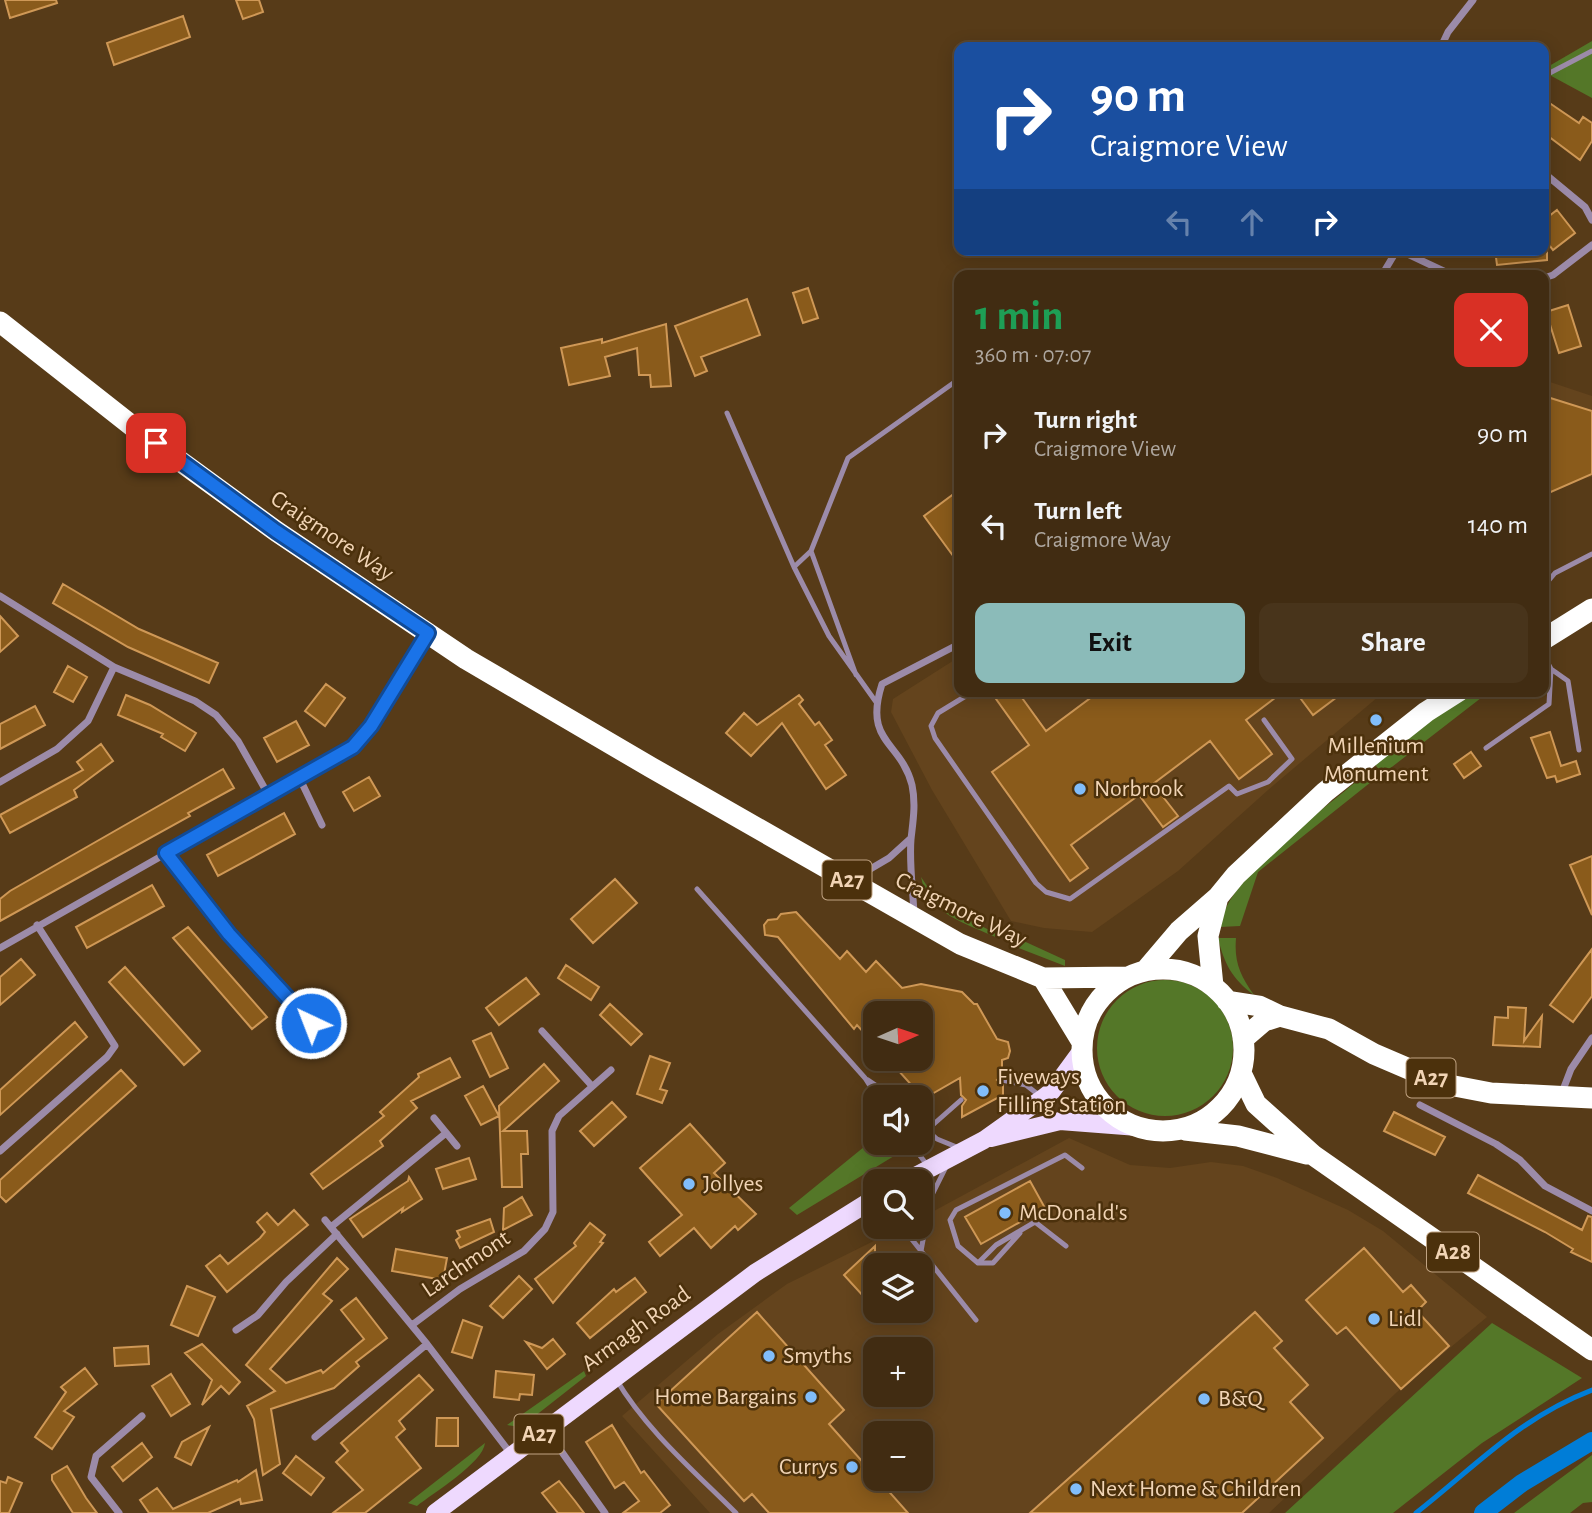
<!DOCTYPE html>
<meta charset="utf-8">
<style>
:root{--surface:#412c12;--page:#48341b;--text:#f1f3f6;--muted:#aea79f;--line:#5a4832;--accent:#8bbbb9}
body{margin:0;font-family:"Alegreya Sans",sans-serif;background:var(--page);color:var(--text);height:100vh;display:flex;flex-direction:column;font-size:26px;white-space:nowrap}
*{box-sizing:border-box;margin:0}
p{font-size:23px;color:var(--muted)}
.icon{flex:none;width:38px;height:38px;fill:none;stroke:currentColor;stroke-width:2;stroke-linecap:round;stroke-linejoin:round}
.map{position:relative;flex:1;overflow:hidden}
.sheet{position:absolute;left:954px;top:270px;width:595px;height:427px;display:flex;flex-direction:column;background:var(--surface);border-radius:14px;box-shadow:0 4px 18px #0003,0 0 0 2px var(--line)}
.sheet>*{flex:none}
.banner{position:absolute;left:954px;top:42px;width:595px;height:214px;border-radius:14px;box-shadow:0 4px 18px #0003,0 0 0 2px var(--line);background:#1a4fa0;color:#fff;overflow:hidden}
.needle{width:46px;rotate:87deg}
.tools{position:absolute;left:863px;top:1001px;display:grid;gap:14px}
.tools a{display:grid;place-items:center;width:70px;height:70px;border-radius:14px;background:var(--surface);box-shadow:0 4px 18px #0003,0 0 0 2px var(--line);font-size:35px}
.pin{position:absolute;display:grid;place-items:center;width:60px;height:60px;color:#fff;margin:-30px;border-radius:14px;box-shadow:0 4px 10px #0006}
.me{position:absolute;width:77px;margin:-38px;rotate:317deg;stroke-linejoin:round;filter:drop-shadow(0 0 5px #0008)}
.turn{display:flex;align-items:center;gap:24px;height:147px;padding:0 21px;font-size:32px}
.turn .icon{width:91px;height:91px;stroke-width:2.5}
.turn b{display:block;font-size:49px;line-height:60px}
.lanes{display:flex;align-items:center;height:66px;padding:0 21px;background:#0003;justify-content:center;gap:35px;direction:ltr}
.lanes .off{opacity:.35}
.round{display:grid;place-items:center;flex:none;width:74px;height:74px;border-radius:14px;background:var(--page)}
.head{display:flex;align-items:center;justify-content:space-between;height:119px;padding:0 21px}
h1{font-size:42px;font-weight:700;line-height:52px;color:#1e9e55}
.cta{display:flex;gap:14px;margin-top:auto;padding:14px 21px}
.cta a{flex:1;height:80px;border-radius:14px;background:var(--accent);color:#111;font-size:28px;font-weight:700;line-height:80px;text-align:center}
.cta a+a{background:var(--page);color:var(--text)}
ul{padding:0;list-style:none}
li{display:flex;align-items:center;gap:21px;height:91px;padding:0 21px}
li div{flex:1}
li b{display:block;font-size:26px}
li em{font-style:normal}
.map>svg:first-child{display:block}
.built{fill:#64441d;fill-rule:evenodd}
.green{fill:#547728}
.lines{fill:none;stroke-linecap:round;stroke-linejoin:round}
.stream{stroke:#007dd7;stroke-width:5}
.canal{stroke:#007dd7;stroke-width:18}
.building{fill:#8a5b1b;stroke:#cf9856;stroke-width:2}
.lane{stroke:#9c8ba9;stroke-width:5}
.street{stroke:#9c8ba9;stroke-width:7}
.primary{stroke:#eed9fe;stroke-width:18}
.highway{stroke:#fff;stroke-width:21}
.route-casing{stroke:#114b97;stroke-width:18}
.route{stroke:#1a73e8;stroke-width:12}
.poi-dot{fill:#81bdfa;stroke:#4c310c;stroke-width:2.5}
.labels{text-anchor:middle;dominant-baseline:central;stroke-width:5;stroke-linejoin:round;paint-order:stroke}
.shield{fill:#4c310c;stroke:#c0a382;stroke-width:2}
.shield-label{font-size:23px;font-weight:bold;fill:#f1d4b5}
.street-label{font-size:24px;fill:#f1d4b5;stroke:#4c310c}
.poi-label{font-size:24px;fill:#f1d4b5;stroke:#4c310c;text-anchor:start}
</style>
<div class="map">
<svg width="1592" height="1513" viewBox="0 0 1592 1513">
<rect width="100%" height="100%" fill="#573b18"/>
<path class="built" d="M1544,380l48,16v81l-27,3 -21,13z
M959,657v34h426l-117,99 -90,81 -86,61 -48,-4 -33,-7 -79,-131 -41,-78 2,-13z
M1069,1138l61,27 40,3 41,-6 32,4 34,12 71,32 35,21 104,86 -90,75 -128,121h-559l-88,-97 96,-82 69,-50 115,-57h18l1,-9zM875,1265h45v46h-45zM875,1349h45v46h-45zM875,1433h45v46h-45z"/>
<path class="green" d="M1592,41v57l-48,-26v-3z
M1477,691h13l-102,79h-9l-5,-7 63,-47z
M1368,776l3,6 -113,90 -18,54 -20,1c6,-50 100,-114 138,-147z
M921,877l19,28 59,30 -1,3c-31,-14 -70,-24 -77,-61z
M1013,936l52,24v6l-54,-21z
M1218,938h18c-2,24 4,37 18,57 -22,-16 -30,-32 -36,-57z
M1097 1048a68 68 0 1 1 136 0a68 68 0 1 1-136 0Z
M875,1138v5h16l8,10 -102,62 -8,-7z
M1492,1323l90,55 -100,65 -89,70h-108z
M584,1371l2,5 -65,51 -14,-2z
M485,1443c-2,20 -52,50 -68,63l-9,-3z
M1592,1455v47l-9,1 -13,10h-56z"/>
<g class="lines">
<path class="stream" d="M1416,1513c60,-47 103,-95 176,-123"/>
<path class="canal" d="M1483,1513l39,-30 70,-42"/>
</g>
<path class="building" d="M5,0h51l1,3 -47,15z
M236,0h23l4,12 -20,7z
M183,16l7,21 -76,28 -7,-22z
M1548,102l31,21 4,-6 9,6v18l-12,19 -36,-27v-24z
M1557,210l18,23 -22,17 -9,-12v-18z
M1495,250h52v10l-50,5z
M808,288l10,30 -15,5 -10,-30z
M747,299l13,36 -59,22 6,14 -12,5 -20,-50z
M1568,305l13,41 -22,7 -13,-41z
M666,324l5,62 -20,1 -1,-12h-11l-2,-27 -32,9 5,19 -41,9 -8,-37 41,-9v4z
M1544,396l48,15v63l-48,21z
M959,490v74l-35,-48z
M63,584l76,45 79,34 -9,20 -81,-36 -75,-44z
M0,616l18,20 -18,16z
M68,666l19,11 -14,25 -19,-10z
M326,684l19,14 -20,28 -20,-15z
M1007,691h10l29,40 47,-35 -4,-5h195l-38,29 26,34 -33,25 -29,-38 -57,43 25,32 -15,11 -24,-32 -68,50 17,23 -18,13 -78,-109 37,-27 -33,-46z
M1295,691h50l-32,24z
M126,695l24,10 46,28 -11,18 -24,-14 2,-3 -45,-19z
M799,695l4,5 -4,4 16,21 4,-3 13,18 -7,5 21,30 -20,14 -44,-66 -31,33 -25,-23 18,-20 13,12z
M35,706l10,19 -45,24v-25z
M296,721l13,24 -32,17 -13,-24z
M1550,732l11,34 15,-5 4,13 -23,8 -2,-6 -8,2 -16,-40z
M101,744l12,17 -39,29 3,7 -67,36 -10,-18 83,-45 -6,-8z
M1471,752l10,14 -17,12 -10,-14z
M223,769l11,19 -46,25 2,3 -190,105v-22l10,-8z
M369,777l11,19 -26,15 -11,-19z
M284,813l11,21 -77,42 -11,-21z
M1592,856v59l-22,-50z
M615,879l22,24 -44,40 -22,-24z
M152,885l12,21 -77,42 -11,-21z
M796,912l44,47 7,-8 19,21 10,-11 26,27 19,-4 41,8 12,12h3l20,35 11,3 2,9 -2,7 -6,2v15l-5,5 6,5v10l-41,22v-11l4,-6 -5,-5 -1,-17 -28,16v3h-17l1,-7 -28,-31h32v-46h-45v32l-18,-20 -3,4 -76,-92 -13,-2 -1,-10 4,-5 9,-1 4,-5z
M188,927l79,90 -15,12 -79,-91z
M1592,949v47l-19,26 -23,-17z
M21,959l14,16 -35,30v-28z
M566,965l33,22 -8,13 -33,-22z
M125,967l75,84 -16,14 -75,-83z
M526,978l13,16 -40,31 -13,-17z
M610,1004l32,30 -11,11 -31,-30z
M1508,1007l18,1 -2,33 18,-25 -2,31 -47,-2 2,-28 13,1z
M75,1022l12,15 -87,78v-25z
M491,1033l17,35 -18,9 -17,-36z
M650,1056l20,7 -10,26 7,2 -5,12 -25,-9z
M450,1058l10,19 -49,24 6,7 -37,33 3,5 -60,43 -12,-15 73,-58 -4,-4 39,-35 -1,-3z
M544,1064l15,17 -56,50h24l1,23h-7l1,33h-20l-3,-81z
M121,1070l15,16 -130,116 -6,-6v-16z
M483,1086l16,30 -18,9 -16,-29z
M612,1102l14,15 -32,29 -14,-15z
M1394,1112l51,25 -10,18 -51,-24z
M690,1124l35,39 -11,10 42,41 -18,16 -3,-4 -24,22 -17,-20 -34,28 -11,-14 33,-27 -42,-47z
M469,1158l7,21 -33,10 -7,-20z
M1478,1175l104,55 6,-14 4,1v45l-21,-10 2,-3 -28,-17 -77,-39z
M409,1177l13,22 -20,13 1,-4 -40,29 -13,-18 58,-38z
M1030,1181l15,27 -64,36 -16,-27z
M522,1197l10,18 -29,15 1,-22z
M294,1210l14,15 -81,67 -21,-26 14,-11 8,9 32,-26 5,-6 -8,-10 10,-9 11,12z
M490,1219l4,13 -34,16 -4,-8 4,-3 -3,-6z
M590,1223l15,12 -5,7 3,1 -50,60 -18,-24 41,-33 -2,-3z
M875,1246v6l12,13h-12v44l-31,-34z
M1364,1248l39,44 8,-7 15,17 -9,9 32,35 -48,43 -55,-62 -9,7 -31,-34z
M396,1249l51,9 -4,22 -51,-9z
M337,1258l11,11 -25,25 9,7 -62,68 16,14 35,-13 2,3 41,-34 -23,-29 15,-12 31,40 -31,24 3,4 -25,22 -63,21 9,55 -17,11 -9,-56 -7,-13 28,-15 -29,-26z
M519,1276l13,13 -29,29 -13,-12z
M635,1278l11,14 -56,46 -13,-15 37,-34 2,3z
M187,1286l28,11 -17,39 -27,-11z
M757,1312l87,98 -15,14 79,89h-139l-17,-19 -8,7 -88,-97z
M1255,1312l27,29 -8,7 34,37 -18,17 33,36 -81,75h-212z
M463,1320l19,7 -10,31 -20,-6z
M553,1339l12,15 -18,15 -21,-27 16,6z
M202,1344l38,38 -11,12 -8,-8 -19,19 10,-25 -27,-27z
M148,1346l1,18 -34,2 -1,-18z
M85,1368l12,16 -33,27 10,6 -22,32 -17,-12 31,-45 -5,-5z
M496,1371l38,4 -2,20 -12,-1 -1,6 -25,-3z
M171,1374l19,30 -19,12 -19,-30z
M419,1375l14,15 -34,31 6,8 -9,8 25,31 -56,45h-32l30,-23 -27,-28 12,-11 -7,-8z
M437,1418h21v28h-22z
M612,1425l29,48 3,-2 26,34 -10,8h-37l16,-12 -15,-19 -9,6 -29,-46z
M209,1427l-18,38 -16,-8 7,-15z
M142,1443l10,14 -29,24 -11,-14z
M296,1456l28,22 -13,17 -28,-22z
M67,1466l19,32 11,15h-24l-21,-33v-5z
M256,1470l6,30 -21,4 -1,-5 -32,14h-59l-9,-13 17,-12 16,21 64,-29 1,2z
M8,1477l14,6 -13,30h-9v-32l6,2z
M559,1481l16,20 9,12h-26l-16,-20z"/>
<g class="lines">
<path class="lane" d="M1544,76l48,-25
M727,413l67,154 35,69 47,66
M794,567l17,-16
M1544,586l11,-13 37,-19
M1544,656l7,13 17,12 11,69
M856,675l-45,-124 37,-93 111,-79
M974,691l-36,22 -7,13 4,12 101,145 10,9 24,7 159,-113 8,8 31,-12 24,-23 -28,-39
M1486,748l63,-44 2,-35
M697,889l168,189 12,19
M868,1080l25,17
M1002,1080l24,5 14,11
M920,1124l17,15 22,9
M927,1130l34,-30
M910,1143l18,23
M902,1227l74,93
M1066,1246l-31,-24 -39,23 -18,18 -20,-17 -8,-26 6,-10 109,-55 17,13
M921,1251l10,-54 16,-32
M978,1263h15l27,-30
M616,1379c30,51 79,93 120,134"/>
<path class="street" d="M1441,47l7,-15 25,-32
M1544,173l41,34 7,13
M1399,250l53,25
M1382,275l15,-25
M1544,278l9,-3 39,-30
M0,596l114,71 81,34 21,14 22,26 31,55
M300,779l22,46
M0,782l57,-33 31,-28 26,-54
M166,854l63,80 82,89
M855,878l34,-20 22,-20
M914,914c-1,-24 -5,-51 -3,-75 2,-18 5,-35 1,-54 -11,-44 -49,-42 -30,-101l77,-40
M0,948l353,-201 18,-21 55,-89
M542,1031l50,55
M1561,1095l10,-26 21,-31
M1420,1105l76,39 24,16 25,26 47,25
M434,1118l23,28
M0,1151l107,-94 8,-11 -78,-121
M325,1220l102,124 84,110
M331,1227l115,-94
M412,1325l48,-36 64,-38 21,-22 8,-17 -1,-81 7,-15 52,-46
M236,1330l22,-15 28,-33 51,-48
M547,1431l58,82
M315,1437l112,-93
M119,1513l-28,-36 5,-21 46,-40"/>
<path class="primary" d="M991,1138l69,-17 78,6
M906,1181l78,-41 59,-42 9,-7 30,-41
M435,1513l320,-240 120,-75"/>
<path class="highway" d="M0,322l136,107 140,102 190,128 186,109 308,176 83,34 84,-1
M1544,639l48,-30
M1082 1050a81 81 0 1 1 162 0a81 81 0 1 1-162 0Z
M1145,971l34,-40 39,-34 18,-22 89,-83 101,-80 33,-21
M1043,978l39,64
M1213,986l-5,-50 10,-39
M1227,1001l32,5 21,10 49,13 45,25 70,30 47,9 101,5
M1243,1039l21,-18 16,-5
M1241,1073l15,31 57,51 279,195
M1185,1130l53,6 69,18"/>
</g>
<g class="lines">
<g class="route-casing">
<path id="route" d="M156,443l120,88 152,102 -57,93 -18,21 -187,106 63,81 82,89"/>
</g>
<use href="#route" class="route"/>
</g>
<g class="poi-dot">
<circle cx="1376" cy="720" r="7"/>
<circle cx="1080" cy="789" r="7"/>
<circle cx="983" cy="1091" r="7"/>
<circle cx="689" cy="1184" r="7"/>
<circle cx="1005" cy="1213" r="7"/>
<circle cx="1374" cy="1319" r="7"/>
<circle cx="769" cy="1356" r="7"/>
<circle cx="811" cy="1397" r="7"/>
<circle cx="1204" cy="1399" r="7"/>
<circle cx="852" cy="1467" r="7"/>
<circle cx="1076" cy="1489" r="7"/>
</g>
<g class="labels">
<g class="shield">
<rect x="822.5" y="860.5" width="49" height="39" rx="5"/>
<rect x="1406.5" y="1058.5" width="49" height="39" rx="5"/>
<rect x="1427" y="1232.5" width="52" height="39" rx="5"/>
<rect x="514.5" y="1414.5" width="49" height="39" rx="5"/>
</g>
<g class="shield-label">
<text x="847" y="880">A27</text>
<text x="1431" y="1078">A27</text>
<text x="1453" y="1252">A28</text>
<text x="539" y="1434">A27</text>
</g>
<g class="street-label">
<text transform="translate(332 536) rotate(34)">Craigmore Way</text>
<text transform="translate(961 910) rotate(26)">Craigmore Way</text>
<text transform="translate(466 1264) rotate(-34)">Larchmont</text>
<text transform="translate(636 1329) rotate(-36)">Armagh Road</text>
</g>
<g class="poi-label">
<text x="1376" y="746" text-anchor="middle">Millenium<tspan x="1376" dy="28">Monument</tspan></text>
<text x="1094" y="789">Norbrook</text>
<text x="997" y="1077">Fiveways<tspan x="997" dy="28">Filling Station</tspan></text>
<text x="703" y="1184">Jollyes</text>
<text x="1019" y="1213">McDonald's</text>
<text x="1388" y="1319">Lidl</text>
<text x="783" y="1356">Smyths</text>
<text x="797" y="1397" text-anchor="end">Home Bargains</text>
<text x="1218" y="1399">B&amp;Q</text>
<text x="838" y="1467" text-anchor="end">Currys</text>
<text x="1090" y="1489">Next Home &amp; Children</text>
</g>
</g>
</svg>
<div class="tools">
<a><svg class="needle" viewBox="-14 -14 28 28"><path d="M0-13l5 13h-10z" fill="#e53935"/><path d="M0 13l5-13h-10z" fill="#aea79f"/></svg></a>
<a><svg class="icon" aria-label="sound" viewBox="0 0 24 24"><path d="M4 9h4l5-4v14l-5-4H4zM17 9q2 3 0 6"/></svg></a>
<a><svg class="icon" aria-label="search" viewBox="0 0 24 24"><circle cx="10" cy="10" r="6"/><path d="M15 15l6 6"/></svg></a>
<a><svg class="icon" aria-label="layers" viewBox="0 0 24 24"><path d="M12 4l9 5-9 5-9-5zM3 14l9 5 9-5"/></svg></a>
<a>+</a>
<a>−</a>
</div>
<div class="pin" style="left:156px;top:443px;background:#d93025"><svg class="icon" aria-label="arrive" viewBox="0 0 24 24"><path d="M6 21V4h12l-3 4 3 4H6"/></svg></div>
<svg class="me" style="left:311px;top:1023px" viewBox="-20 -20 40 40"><circle r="17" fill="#1a73e8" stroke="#fff" stroke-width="3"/><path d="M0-11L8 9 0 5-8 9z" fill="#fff"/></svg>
<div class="banner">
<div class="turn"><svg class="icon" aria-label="right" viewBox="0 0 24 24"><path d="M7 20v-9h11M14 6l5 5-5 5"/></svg><div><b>90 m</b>Craigmore View</div></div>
<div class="lanes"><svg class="icon off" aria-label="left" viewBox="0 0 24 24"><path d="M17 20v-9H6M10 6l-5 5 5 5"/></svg><svg class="icon off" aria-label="ahead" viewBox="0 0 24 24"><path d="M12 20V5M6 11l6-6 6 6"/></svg><svg class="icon" aria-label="right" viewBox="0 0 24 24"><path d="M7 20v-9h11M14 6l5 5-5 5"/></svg></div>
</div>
<section class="sheet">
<div class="head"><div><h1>1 min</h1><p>360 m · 07:07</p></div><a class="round" style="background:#d93025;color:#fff"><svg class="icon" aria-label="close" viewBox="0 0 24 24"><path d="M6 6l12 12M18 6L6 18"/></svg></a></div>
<ul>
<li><svg class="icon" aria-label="right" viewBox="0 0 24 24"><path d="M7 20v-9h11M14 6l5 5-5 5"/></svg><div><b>Turn right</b><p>Craigmore View</p></div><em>90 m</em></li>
<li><svg class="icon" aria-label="left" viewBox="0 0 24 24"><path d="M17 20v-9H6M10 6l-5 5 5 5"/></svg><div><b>Turn left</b><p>Craigmore Way</p></div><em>140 m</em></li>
</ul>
<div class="cta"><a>Exit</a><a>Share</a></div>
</section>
</div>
